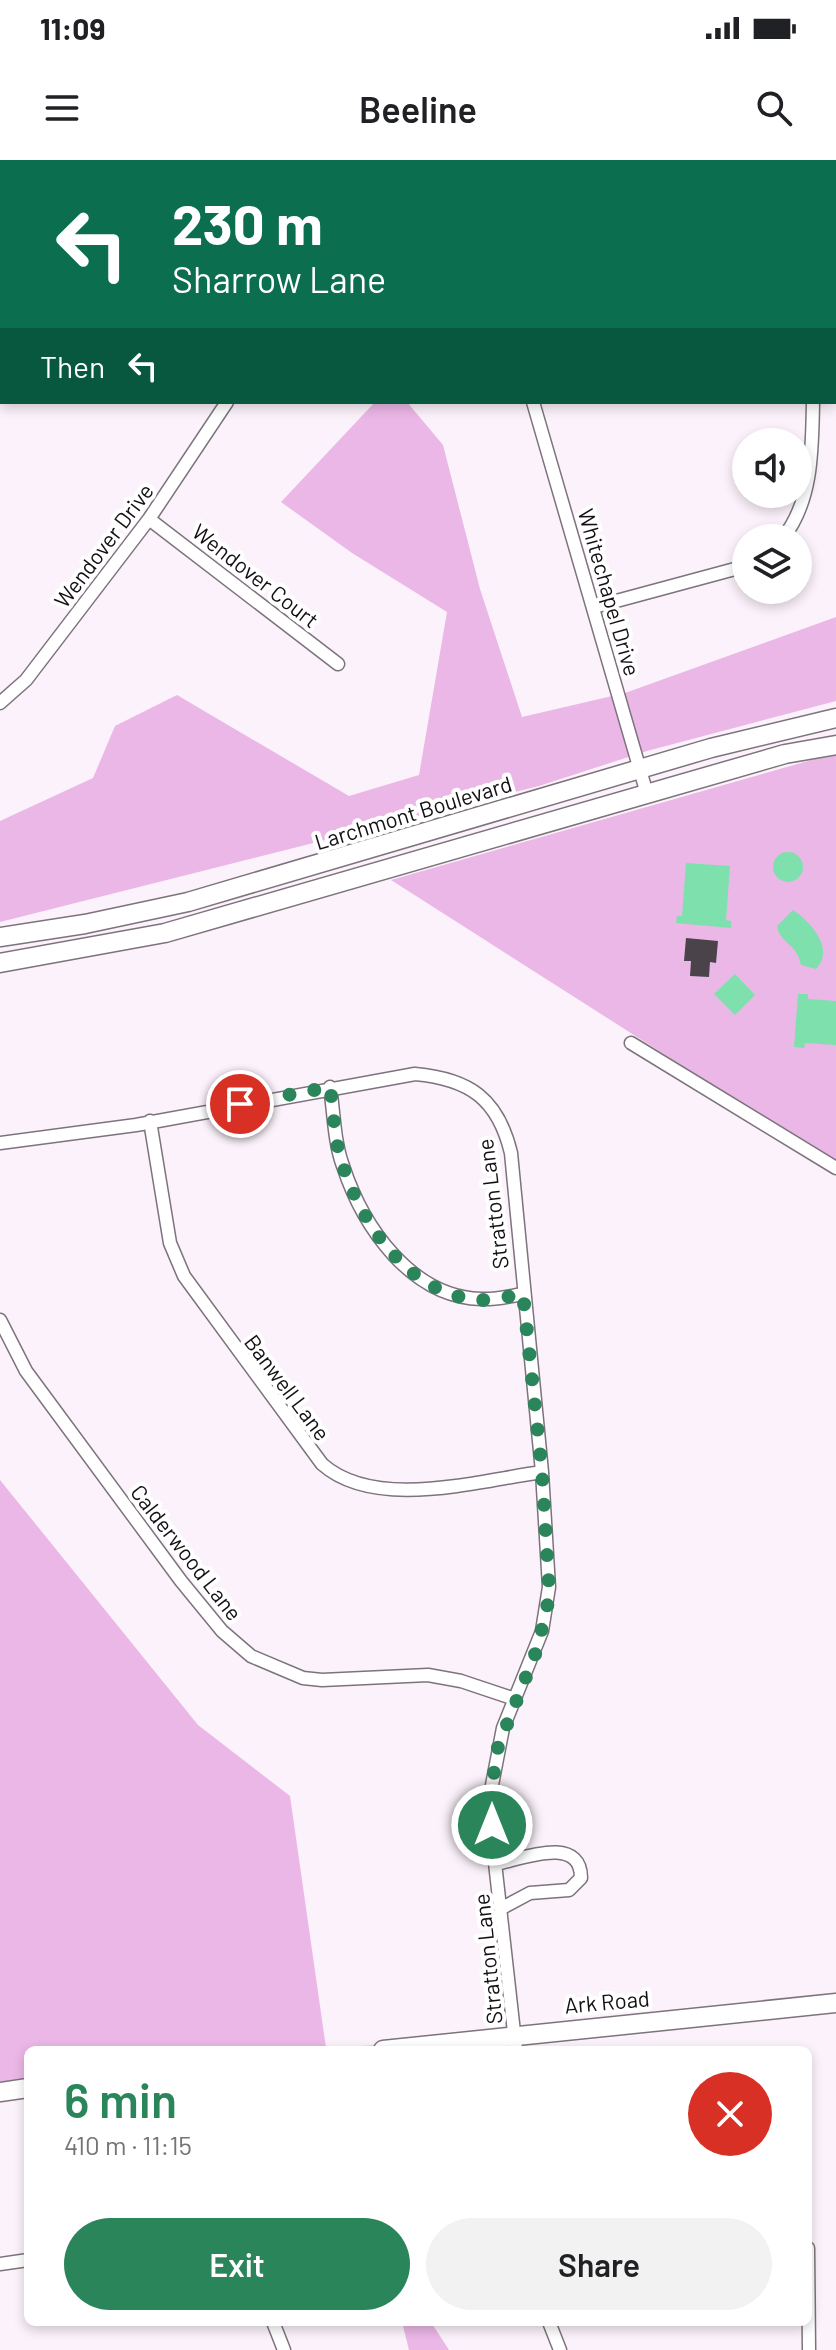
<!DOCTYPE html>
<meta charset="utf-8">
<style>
:root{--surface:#fff;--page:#f2f2f2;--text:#202124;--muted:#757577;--accent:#2a855b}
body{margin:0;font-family:Barlow,sans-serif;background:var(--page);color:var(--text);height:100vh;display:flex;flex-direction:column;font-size:30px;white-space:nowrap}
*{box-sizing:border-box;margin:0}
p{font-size:26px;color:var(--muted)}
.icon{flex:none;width:44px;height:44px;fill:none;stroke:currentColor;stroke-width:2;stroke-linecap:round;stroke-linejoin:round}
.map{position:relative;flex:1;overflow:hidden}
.details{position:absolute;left:24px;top:1886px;width:788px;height:280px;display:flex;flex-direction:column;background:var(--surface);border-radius:12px;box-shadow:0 4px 12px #0003}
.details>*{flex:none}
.banner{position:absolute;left:0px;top:0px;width:836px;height:244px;box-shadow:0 4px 12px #0003;background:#0b6e4f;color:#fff;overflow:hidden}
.buttons{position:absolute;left:732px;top:268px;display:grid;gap:16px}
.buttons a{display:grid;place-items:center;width:80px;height:80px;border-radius:50%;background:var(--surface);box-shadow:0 4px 12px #0003;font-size:40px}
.pin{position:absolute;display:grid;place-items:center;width:68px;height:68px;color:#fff;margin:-34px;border:4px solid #fff;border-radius:50%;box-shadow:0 2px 8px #0007}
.me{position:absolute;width:88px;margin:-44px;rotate:0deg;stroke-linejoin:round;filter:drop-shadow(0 0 6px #0008)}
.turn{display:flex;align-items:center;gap:28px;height:168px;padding:0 40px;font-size:36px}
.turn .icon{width:104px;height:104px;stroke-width:2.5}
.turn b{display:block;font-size:56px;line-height:68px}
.then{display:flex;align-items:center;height:76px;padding:0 40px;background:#0003;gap:16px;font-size:30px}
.round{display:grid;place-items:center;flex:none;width:84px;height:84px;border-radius:42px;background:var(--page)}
.head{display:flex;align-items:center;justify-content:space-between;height:136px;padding:0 40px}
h1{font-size:48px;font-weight:600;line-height:60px;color:var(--accent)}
.primary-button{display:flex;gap:16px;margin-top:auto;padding:16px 40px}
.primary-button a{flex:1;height:92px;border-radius:48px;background:var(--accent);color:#fff;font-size:32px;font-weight:600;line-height:92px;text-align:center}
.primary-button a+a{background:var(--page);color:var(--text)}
.status{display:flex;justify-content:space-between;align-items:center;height:56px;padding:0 40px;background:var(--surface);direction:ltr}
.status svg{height:22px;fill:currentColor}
header{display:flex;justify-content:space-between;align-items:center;height:104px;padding:0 40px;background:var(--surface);font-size:36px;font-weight:600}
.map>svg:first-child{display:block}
.green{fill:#ebb7e6}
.water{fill:#7ee0ad}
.building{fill:#4b434a}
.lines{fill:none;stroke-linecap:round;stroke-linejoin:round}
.street-casing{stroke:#7d737c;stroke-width:15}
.secondary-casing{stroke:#7d737c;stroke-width:21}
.street{stroke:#fff;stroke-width:12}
.secondary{stroke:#fff;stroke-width:18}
.route{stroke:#2a855b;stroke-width:14;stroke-dasharray:0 25.2}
.labels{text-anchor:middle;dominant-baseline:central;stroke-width:8;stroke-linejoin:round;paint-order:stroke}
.street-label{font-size:22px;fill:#131013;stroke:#fff}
</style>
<div class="status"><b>11:09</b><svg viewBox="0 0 49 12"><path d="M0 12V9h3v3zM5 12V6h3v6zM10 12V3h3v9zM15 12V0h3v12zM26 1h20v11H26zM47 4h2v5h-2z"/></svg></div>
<header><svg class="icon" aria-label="menu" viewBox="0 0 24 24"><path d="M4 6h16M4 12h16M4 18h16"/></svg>Beeline<svg class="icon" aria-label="search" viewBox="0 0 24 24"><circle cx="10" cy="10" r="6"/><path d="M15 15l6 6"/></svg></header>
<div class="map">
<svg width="836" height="2190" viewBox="0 0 836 2190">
<rect width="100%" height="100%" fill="#fcf2fb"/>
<path class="green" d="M375,242h32l36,43 37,144 42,128 103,-24 211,-76v84l-189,50 -108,35 -539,136v-101l93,-43 22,-52 62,-31 172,101 70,-21 28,-163 -95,-59 -71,-51z
M836,593v411l-445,-284z
M0,1320l198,245 92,71 36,252 73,-4 1,6h-372v34l-28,2z
M402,2162h29l18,28h-40z"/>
<path class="water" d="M773 707a15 15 0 1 1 30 0a15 15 0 1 1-30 0Z
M686,703l44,3 -4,54 5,1v7l-55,-5 1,-7h5z
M793,750c16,10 43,39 23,59l-15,-4c-4,-22 -21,-21 -24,-39z
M735,814l20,21 -20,20 -21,-21z
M798,834h10v5l28,2v44l-31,-2 -1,5 -10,-1z"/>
<path class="building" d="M686,778l32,3 -2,22 -6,-1 -1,15 -19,-1 1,-15h-7z"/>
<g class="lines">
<g class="street-casing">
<path id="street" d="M315,0l3,2
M670,0l3,2
M149,2l2,-2
M826,2l1,-2
M0,72l2,2
M0,202l2,-3
M533,242l114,392
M149,359l189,145
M783,378c30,-38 29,-90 30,-136
M594,447l152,-41
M0,543l26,-23 123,-161 78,-117
M631,883l205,125
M330,927c4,26 4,55 13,79 20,61 68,131 138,133 14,1 29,-3 42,-5
M150,961l20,122 14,33 138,188c53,47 155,17 220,8
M0,983l136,-18 279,-51c55,5 83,25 96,79l31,319 7,115 -7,44 -39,97 -11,57 1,60 23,205
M0,1160l26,51 155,210 41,50 29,25 52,22 19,2 106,-5 33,6 54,18
M496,1704c25,-5 85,-30 85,14l-12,12 -39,3 -28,15
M808,2088l1,102
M0,2104l28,-4
M273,2162l11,28
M549,2162l11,28"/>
</g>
<g class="secondary-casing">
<path id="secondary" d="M0,777l85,-13 103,-22 523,-154 125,-30
M0,803l165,-30 620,-179 51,-9
M383,1890l453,-47
M0,1932l28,-4"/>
</g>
<use href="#street" class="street"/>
<use href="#secondary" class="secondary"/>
</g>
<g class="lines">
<path class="route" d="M240,944l90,-17c4,26 4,55 13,79 20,61 69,131 138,134 13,0 29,-4 42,-6l19,178 7,115 -2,22 -11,43 -38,95 -6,38v40"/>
</g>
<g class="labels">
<g class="street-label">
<text transform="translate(103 385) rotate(-53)">Wendover Drive</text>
<text transform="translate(256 415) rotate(38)">Wendover Court</text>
<text transform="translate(610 432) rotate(74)">Whitechapel Drive</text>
<text transform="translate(413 652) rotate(-17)">Larchmont Boulevard</text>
<text transform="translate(492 1044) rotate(-97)">Stratton Lane</text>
<text transform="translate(288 1227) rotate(53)">Banwell Lane</text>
<text transform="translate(187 1392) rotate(52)">Calderwood Lane</text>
<text transform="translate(487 1799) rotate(-96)">Stratton Lane</text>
<text transform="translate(607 1841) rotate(-5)">Ark Road</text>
</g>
</g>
</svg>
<div class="buttons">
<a><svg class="icon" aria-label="sound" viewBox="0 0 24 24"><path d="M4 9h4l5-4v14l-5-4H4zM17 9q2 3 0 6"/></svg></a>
<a><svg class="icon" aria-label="layers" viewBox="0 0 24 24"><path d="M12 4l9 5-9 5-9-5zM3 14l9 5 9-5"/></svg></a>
</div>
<div class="pin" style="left:240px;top:944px;background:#d93025"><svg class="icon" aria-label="arrive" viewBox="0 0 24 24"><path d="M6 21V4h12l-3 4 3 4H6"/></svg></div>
<svg class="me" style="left:492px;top:1665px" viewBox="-20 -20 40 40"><circle r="17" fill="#2a855b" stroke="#fff" stroke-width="3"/><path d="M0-11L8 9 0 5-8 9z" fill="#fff"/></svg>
<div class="banner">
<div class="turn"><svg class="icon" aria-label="left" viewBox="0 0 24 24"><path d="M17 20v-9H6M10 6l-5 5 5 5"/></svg><div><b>230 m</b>Sharrow Lane</div></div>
<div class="then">Then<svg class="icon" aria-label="left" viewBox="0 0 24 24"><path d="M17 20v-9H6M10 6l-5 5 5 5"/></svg></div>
</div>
<section class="details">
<div class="head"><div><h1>6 min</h1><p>410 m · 11:15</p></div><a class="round" style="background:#d93025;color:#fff"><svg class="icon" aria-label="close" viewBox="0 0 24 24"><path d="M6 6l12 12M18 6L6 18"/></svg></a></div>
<div class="primary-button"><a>Exit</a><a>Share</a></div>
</section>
</div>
